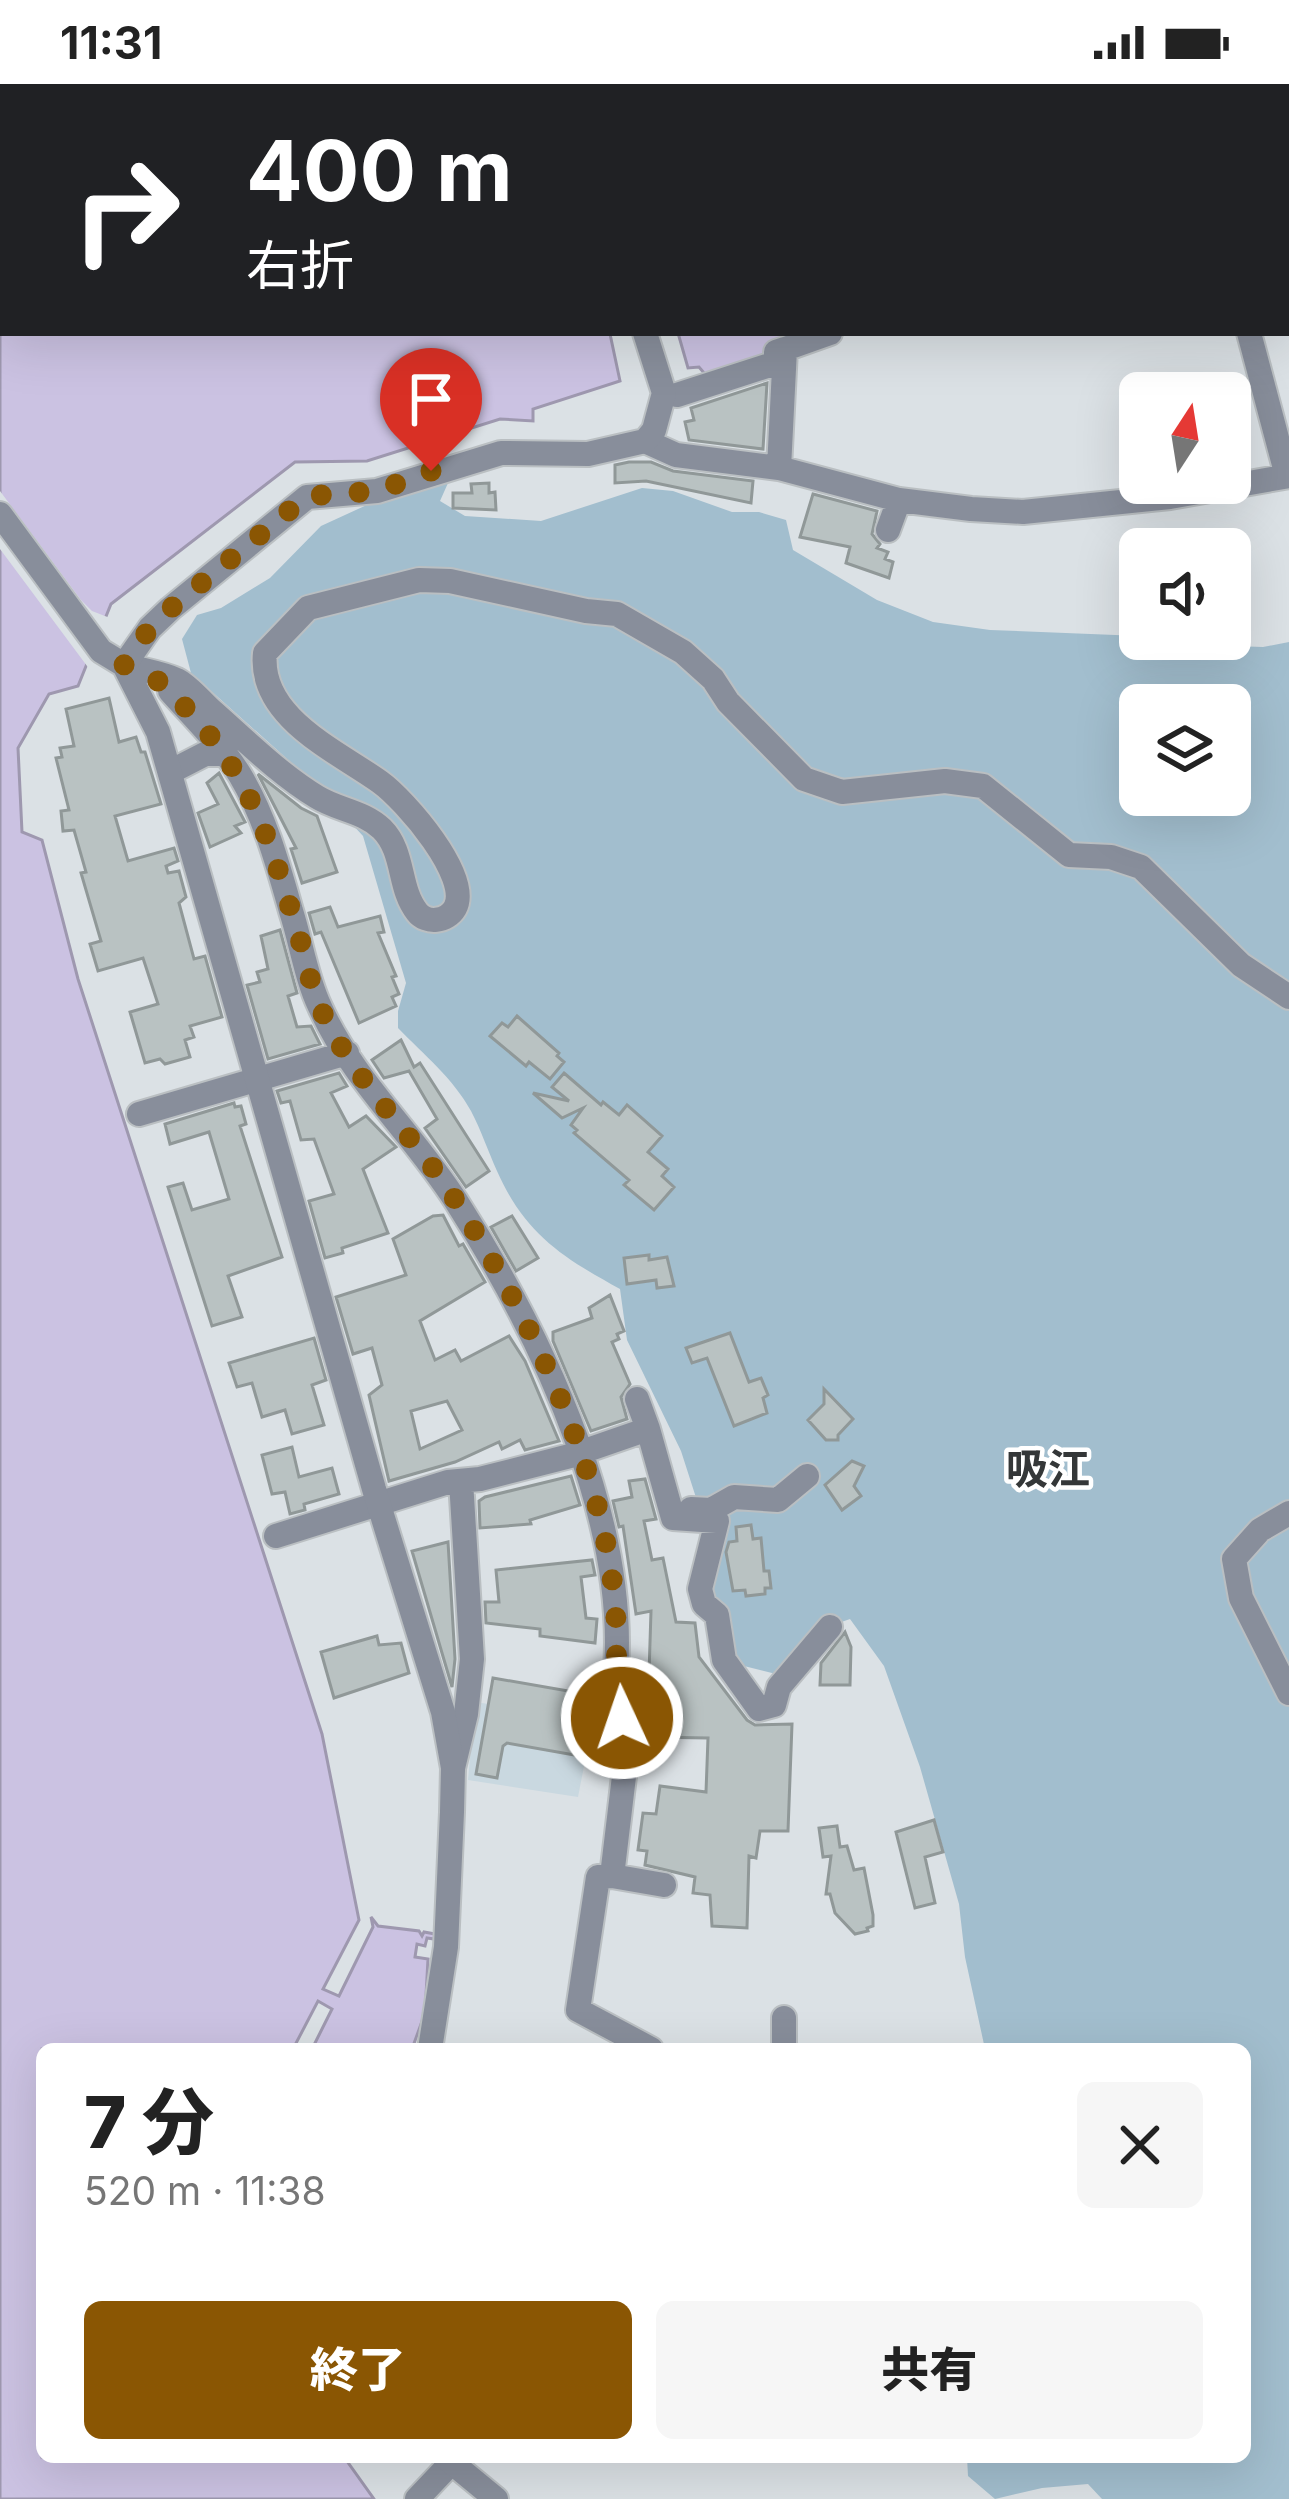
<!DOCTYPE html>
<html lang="ja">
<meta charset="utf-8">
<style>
:root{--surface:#fff;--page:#f6f6f6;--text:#222;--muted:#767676;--accent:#8a5603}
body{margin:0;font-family:Inter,"Noto Sans JP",sans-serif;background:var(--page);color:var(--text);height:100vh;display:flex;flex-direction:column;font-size:45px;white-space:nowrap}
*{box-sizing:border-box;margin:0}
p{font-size:39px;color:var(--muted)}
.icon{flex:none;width:66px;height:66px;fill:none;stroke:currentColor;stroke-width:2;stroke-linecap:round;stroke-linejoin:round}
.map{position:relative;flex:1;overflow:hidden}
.details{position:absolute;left:36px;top:1959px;width:1215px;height:420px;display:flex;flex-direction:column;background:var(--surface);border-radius:18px;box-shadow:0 12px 48px #0002}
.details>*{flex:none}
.guide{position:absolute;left:0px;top:0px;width:1290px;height:252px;box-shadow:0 12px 48px #0002;background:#202124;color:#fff;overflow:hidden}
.needle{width:78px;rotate:12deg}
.buttons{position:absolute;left:1119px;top:288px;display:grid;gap:24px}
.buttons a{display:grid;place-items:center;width:132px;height:132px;border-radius:18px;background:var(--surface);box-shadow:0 12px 48px #0002;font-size:60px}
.pin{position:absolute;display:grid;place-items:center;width:102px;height:102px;color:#fff;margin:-123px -51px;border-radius:50% 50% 50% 0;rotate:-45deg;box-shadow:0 0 12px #0007}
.pin .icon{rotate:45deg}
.me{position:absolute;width:132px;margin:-66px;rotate:357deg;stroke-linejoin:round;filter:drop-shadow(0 0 9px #0008)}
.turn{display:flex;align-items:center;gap:42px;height:252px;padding:0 48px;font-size:54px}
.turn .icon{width:156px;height:156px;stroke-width:2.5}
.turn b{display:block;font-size:84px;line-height:102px}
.round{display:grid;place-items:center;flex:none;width:126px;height:126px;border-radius:18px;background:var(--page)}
.summary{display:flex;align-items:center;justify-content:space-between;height:204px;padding:0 48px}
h1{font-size:72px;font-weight:800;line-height:90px}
.primary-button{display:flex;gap:24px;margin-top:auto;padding:24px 48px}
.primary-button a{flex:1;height:138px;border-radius:18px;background:var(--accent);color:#fff;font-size:48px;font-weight:800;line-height:138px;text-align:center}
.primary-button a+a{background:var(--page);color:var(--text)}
.status{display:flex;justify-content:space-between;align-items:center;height:84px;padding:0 60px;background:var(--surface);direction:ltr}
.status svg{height:33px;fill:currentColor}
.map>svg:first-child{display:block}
.built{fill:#c9d8e0}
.green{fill:#a2bece;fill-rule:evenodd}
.water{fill:#cbc2e2;stroke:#9e98af;stroke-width:3}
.pier{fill:#dbe1e5}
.building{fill:#b9c2c2;stroke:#909898;stroke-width:3;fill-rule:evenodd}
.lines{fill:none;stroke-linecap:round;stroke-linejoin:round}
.minor-casing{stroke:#babfc2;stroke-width:28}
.tertiary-casing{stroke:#babfc2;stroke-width:28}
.minor{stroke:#888e9b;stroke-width:24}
.tertiary{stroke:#888e9b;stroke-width:24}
.route{stroke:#8a5603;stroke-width:21;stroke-dasharray:0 37.8}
.labels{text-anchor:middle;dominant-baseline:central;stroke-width:9;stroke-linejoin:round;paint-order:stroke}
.quarter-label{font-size:42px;font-weight:bold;fill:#343738;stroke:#fff}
</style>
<div class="status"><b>11:31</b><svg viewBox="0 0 49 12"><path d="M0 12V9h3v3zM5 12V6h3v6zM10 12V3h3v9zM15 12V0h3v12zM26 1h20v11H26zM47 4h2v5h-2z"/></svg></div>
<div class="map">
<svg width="1289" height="2415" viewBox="0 0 1289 2415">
<rect width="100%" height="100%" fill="#dbe1e5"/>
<path class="built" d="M475,1618l118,18 -15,77 -110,-17z"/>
<path class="green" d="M452,390l-12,27 25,15 76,5 101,-33 31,3 59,21h27l27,8 7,30 84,50 56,22 57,8 150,6 65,9 58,2 26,-5v1857h-187l-14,-15 -46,4 -47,11 -27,-23 -1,-19h278v-408h-260l-20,-92 -6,-53 -39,-137 -36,-101 -34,-47 -34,12 -36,44 -44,-11 -12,-12 -24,-142 -19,-59 -54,-111 -7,-51c-58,-32 -95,-55 -123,-118 -9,-20 -16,-41 -26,-60 -18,-33 -47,-56 -73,-83v-17l8,-28 -43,-147 -49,-53 -123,-110 -9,-34 15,-24 24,-7 49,-30 51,-52 61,-28zM1140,621h90v90h-90z"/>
<path class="water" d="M0,0h532l1,3h-530v246h603l4,1 10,47 -87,28v12l-33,-2 -133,42 -72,1 -184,142 -33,82 -29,8 -31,54 4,84 20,8 36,139 244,755 37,186 -36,69 16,7 34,-69 -2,-10 7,9 41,5 3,5 2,-4 11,2 -1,5 -7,-1 -2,8 -8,-2 -2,13 13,2 -3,54 -13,36h-100l20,-40 -14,-8 -25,48h-251v408h302l30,42h-374z
M706,0h583v91l-2,-88z
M678,249h129l-36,27 -61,20 -11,-13 -11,1z"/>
<path class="pier" d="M0,407l81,109 11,11 18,7 -20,52 -90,-121z"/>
<path class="building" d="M767,299l-4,66 -74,-9 -4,-18 9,-2 -3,-12z
M629,378h22l22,9 80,10 -2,22 -105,-22 -31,2v-18z
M489,399v10l6,-1 1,18 -43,-2v-15h19l-1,-9z
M813,410l64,17 -5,23 8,10 -3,4 11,4 -3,7 8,3 -4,16 -43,-15 4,-16 -50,-10z
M109,614l10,44 17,-5 5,15h4l16,52 -46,12 13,45 46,-13 4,13 -12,5 2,7 11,-2 7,26 -7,6 15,56 11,-3 17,61 -32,9 4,11 -9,3 5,17 -25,7 -5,-5 -15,4 -15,-51 28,-8 -15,-46 -45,13 -8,-27 11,-3 -20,-68 5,-1 -12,-42 -11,1 -2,-20 8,-1 -13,-52 6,-1 -2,-9 14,-2 -8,-37z
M219,689l26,49 -10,4 6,7 -31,14 -12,-34 20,-9 -11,-21z
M258,690l43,34 16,8 20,56 -35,11 -11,-34 5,-1z
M330,823l8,20 42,-11 4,16 -6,1 18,43 -4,1 7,17 -7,3 4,9 -37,17 -38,-91 -6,2 -6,-21z
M280,846l17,63 -9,3 9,31 14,-1 9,18 -52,15 -21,-74 13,-3 -3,-10 11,-3 -7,-33z
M517,932l42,37 -2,3 7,6 -14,17 -21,-17 -3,4 -36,-30 12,-13 6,4z
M401,956l13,27 6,-4 69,108 -23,16 -41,-59 12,-9 -28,-48 -25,7 -12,-18z
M339,989l8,13 -16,7 18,34 17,-11 30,31 -33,22 25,64 -46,15 1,5 -18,5 -16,-57 25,-7 -20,-55 -13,1 -11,-39 -9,2 -4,-12z
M564,989l37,32 2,-3 16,13 8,-10 35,31 -14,16 20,17 -6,7 12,11 -20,23 -30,-25 5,-5 -55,-47 3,-3 -6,-5 12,-17 -21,10 -29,-25 36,8 -17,-14z
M234,1019l1,4 6,-1 5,18 -6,2 42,131 -54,19 14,41 -30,9 -44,-139 15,-4 9,27 37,-11 -20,-67 -39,12 -5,-20z
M443,1131l16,31 4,-2 22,38 -65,39 15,39 20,-10 6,11 48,-25 16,25 34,80 -34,9 -5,-10 -18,9 -3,-7 -44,20 -66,19 -20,-86 13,-10 -10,-37 -19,6 -17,-57 70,-22 -13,-36 40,-23zM447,1317l15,29 -42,19 -9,-38z
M512,1132l26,42 -22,13 -25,-44z
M649,1171v5l18,-3 7,29 -17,2 -1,-8 -29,4 -3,-26z
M610,1211l14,36 -7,3 2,5 -7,3 18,42 -9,13 6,22 -36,12 -38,-90v-9l39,-14 -3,-10z
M730,1249l19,49 12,-4 7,17 -5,3 4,15 -33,13 -27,-68 -15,5 -6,-15z
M314,1254l12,42 -14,5 12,40 -32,9 -7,-24 -23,7 -10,-34 -15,4 -8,-24z
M824,1305l29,30 -15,16v5h-12l-18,-20 16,-16z
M292,1363l7,30 33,-9 7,26 -35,10 1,6 -15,4 -5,-22 -13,2 -10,-39z
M852,1377l12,5 -10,20 7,10 -19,14 -17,-25z
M571,1392l9,29 -50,15 1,4 -51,4 -1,-27 6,-4z
M645,1395l11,40 -12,2 8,39 11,-2 13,64 19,1 4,34 48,63 8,5 37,-1 -4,107h-28l-4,27 -7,-2 -2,72 -35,-2 -2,-31 -17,-2 2,-16 -50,-12 2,-14 -9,-1 5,-37 13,1 4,-28 46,6 2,-54 -61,-1 4,-126 -15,3 -13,-88 -4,1 -6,-26 19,-4 -3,-16z
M751,1441l2,14 8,-1 3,33h5l2,17h-6v6l-19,2 -1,-6 -12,1 -7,-39 3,-10 8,-1 -1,-14z
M448,1458l7,117 -3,28 -40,-136z
M592,1476l3,15 -14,2 5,41 11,1 -2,24 -55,-7v-7l-54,-6 -1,-21h14l-3,-32z
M845,1548l6,15 -1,38h-30l1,-22z
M377,1552l2,9 22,-2 8,30 -75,25 -13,-46z
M493,1594l98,17 -11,61 -73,-13 -4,3 -6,32 -21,-4z
M934,1736l9,32 -18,5 10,46 -20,5 -19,-76z
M837,1742l3,21 7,-1 7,24 10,-2 9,47v11l-6,2 1,3 -13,3 -20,-21 -5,-19h-4l5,-38 -8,1 -4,-29z"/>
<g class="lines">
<g class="minor-casing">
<path id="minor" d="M1287,98l2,-1
M1249,249l38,143
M677,311l99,-32v-11l9,-3
M645,357l31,14 103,13 120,32 72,9 52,3 147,-15 119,-21
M779,384l6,-119 45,-16
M888,446l11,-30
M124,581c17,5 38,8 53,15 12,6 24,21 34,30 33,29 68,64 106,87 21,13 46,14 65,32 23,23 16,59 35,83 9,12 30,10 38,-4 17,-31 -50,-108 -75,-126 -43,-31 -122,-65 -115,-129l43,-45 111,-28 31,1 136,30 31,3 66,38 30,27 15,23 76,77 38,13 103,-11 38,5 86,69 42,2 30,10 100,98 48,32
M170,607c24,27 51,53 70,84 25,42 38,90 51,136 10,31 15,67 29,96 32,72 94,128 136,194 87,136 184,337 156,503l16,24v15l-16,133 -14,1 -20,133 73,39
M170,688l35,-18h20
M139,1030l208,-61
M648,1345l25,89 44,3 -17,68 4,15 13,11 7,45 35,49 15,-4 5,-18 51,-60
M691,1425l20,1 23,-13 44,3 29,-24
M1289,1429l-29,17 -26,29 7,39 48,95
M276,1452l172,-54 32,-3 90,-23 78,-27 -11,-30
M453,1684l13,-54 6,-55 -11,-178
M612,1792l52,9
M784,1934v31
M417,2415l34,-36"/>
</g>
<g class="tertiary-casing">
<path id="tertiary" d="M569,0l1,3
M0,430l101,137 23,14 34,67 216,757 69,223 10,56 -1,44 -6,135 -16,102
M124,581l26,-37 20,-19 137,-112 70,-6 124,-38 87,1 57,-13 9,-11 10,-37 -19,-60
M445,2373l51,42"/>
</g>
<use href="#minor" class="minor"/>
<use href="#tertiary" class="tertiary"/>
</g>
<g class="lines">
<path class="route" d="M431,387l-54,20 -70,5 -137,113 -20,19 -26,37c36,11 46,26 71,53 63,70 80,141 107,228 6,20 9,42 18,61 32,72 94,128 136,194 88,138 183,336 156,503l10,14"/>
</g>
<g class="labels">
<g class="quarter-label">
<text x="1048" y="1384">吸江</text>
</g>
</g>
</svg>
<div class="buttons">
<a><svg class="needle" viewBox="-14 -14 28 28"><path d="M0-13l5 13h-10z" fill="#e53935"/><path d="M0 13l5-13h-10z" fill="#767676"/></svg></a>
<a><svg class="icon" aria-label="sound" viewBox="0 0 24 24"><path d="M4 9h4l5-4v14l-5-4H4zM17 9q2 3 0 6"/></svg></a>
<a><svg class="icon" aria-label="layers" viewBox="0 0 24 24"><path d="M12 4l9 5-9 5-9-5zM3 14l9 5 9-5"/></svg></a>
</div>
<div class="pin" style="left:431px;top:387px;background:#d93025"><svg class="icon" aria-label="arrive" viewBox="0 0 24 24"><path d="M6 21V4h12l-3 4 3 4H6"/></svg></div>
<svg class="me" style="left:622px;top:1634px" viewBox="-20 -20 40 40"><circle r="17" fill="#8a5603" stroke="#fff" stroke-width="3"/><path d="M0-11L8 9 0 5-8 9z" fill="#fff"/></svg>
<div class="guide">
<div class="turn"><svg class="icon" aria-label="right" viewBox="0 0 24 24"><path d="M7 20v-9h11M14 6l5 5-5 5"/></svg><div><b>400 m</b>右折</div></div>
</div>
<section class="details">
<div class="summary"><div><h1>7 分</h1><p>520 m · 11:38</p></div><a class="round"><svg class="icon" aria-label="close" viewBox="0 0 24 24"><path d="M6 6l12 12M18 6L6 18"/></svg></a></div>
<div class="primary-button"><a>終了</a><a>共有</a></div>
</section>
</div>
